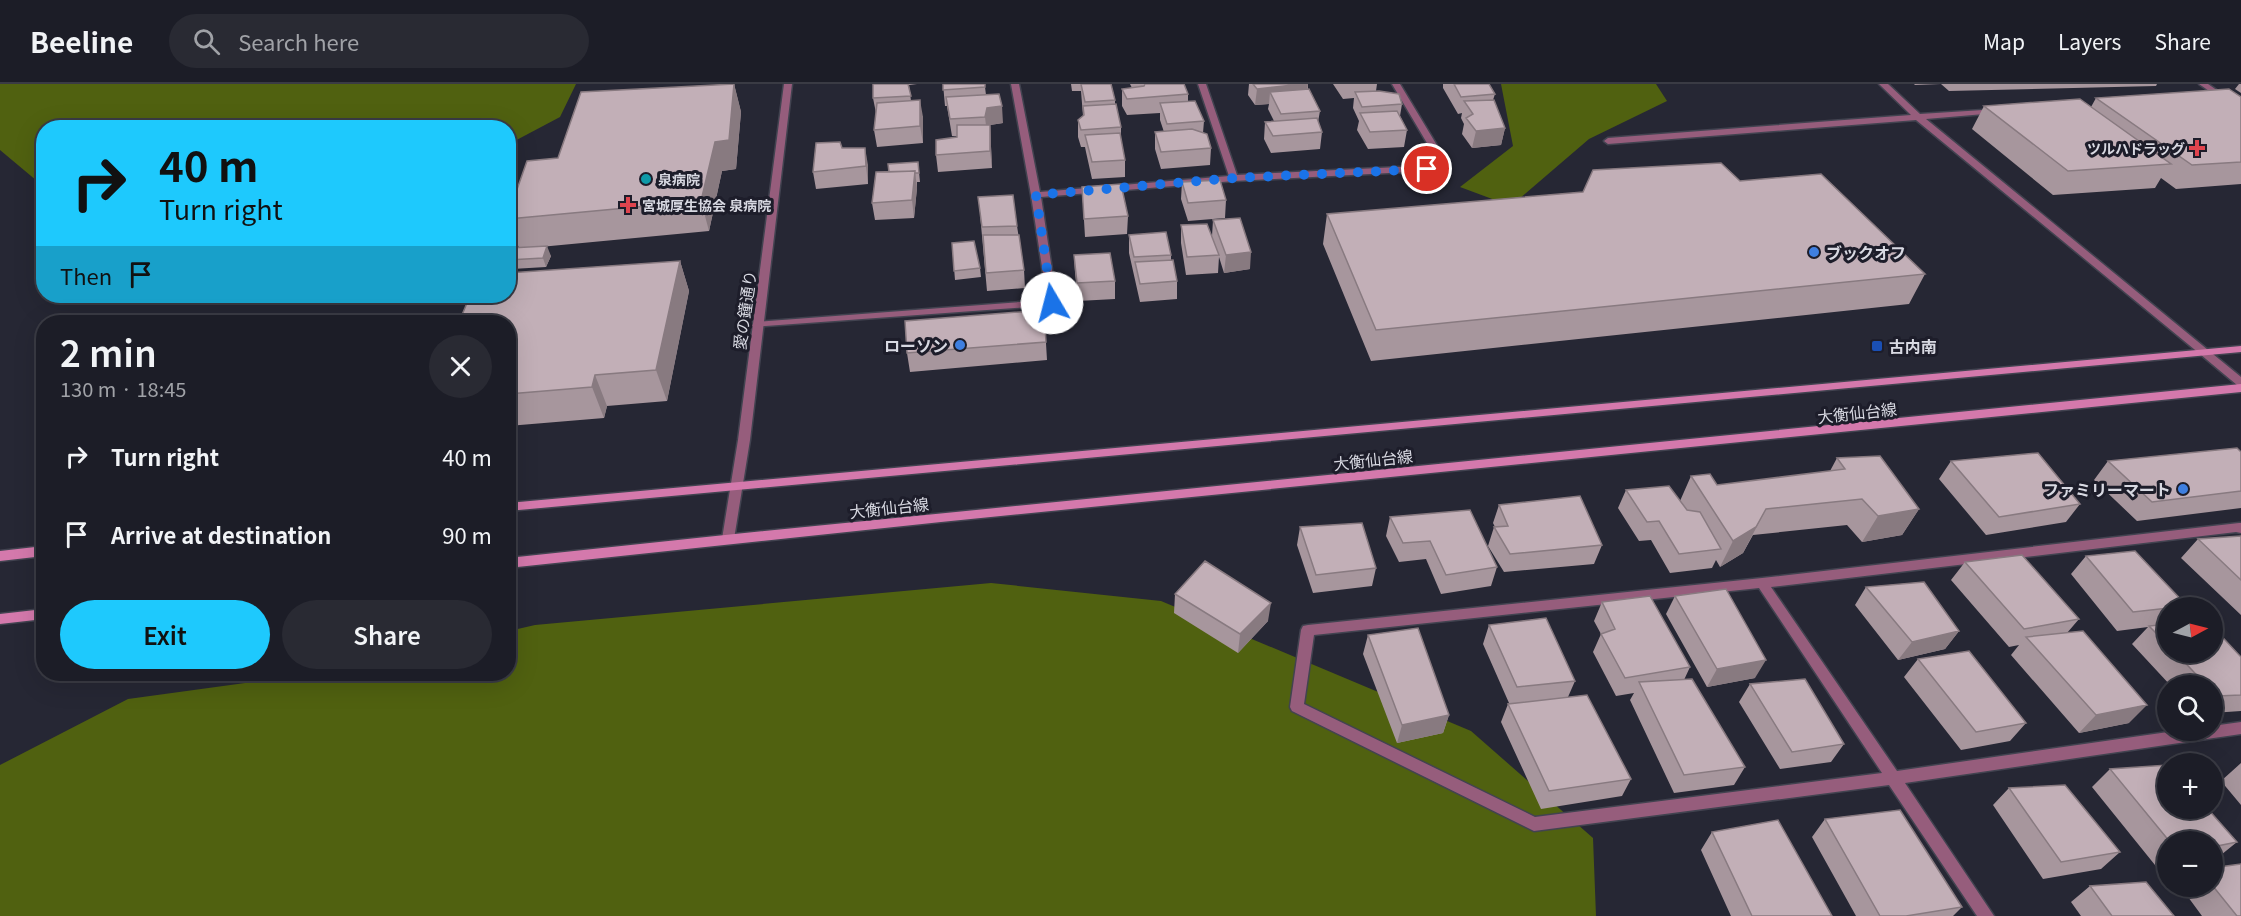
<!DOCTYPE html>
<meta charset="utf-8">
<style>
:root{--surface:#1c1d27;--page:#292a33;--text:#f1f3f6;--muted:#a0a2a7;--line:#3a3b44;--accent:#1ec9fd}
body{margin:0;font-family:Georgia,"Noto Sans JP",serif;background:var(--page);color:var(--text);height:100vh;display:flex;flex-direction:column;font-size:22px;white-space:nowrap}
*{box-sizing:border-box;margin:0}
p{font-size:20px;color:var(--muted)}
.icon{flex:none;width:33px;height:33px;fill:none;stroke:currentColor;stroke-width:2;stroke-linecap:round;stroke-linejoin:round}
.map{position:relative;flex:1;overflow:hidden}
.drawer{position:absolute;left:36px;top:231px;width:480px;height:366px;display:flex;flex-direction:column;background:var(--surface);border-radius:24px;box-shadow:0 6px 24px #0002,0 0 0 2px var(--line)}
.drawer>*{flex:none}
.guide{position:absolute;left:36px;top:36px;width:480px;height:183px;border-radius:24px;box-shadow:0 6px 24px #0002,0 0 0 2px var(--line);background:#1ec9fd;color:#111;overflow:hidden}
.needle{width:39px;rotate:83deg}
.buttons{position:absolute;left:2157px;top:513px;display:grid;gap:12px}
.buttons a{display:grid;place-items:center;width:66px;height:66px;border-radius:50%;background:var(--surface);box-shadow:0 6px 24px #0002,0 0 0 2px var(--line);font-size:30px}
.pin{position:absolute;display:grid;place-items:center;width:51px;height:51px;color:#fff;margin:-26px;border:3px solid #fff;border-radius:50%;box-shadow:0 2px 6px #0007}
.me{position:absolute;width:66px;margin:-33px;rotate:352deg;stroke-linejoin:round;filter:drop-shadow(0 0 4px #0008)}
.turn{display:flex;align-items:center;gap:21px;height:126px;padding:0 24px;font-size:27px}
.turn .icon{width:78px;height:78px;stroke-width:2.5}
.turn b{display:block;font-size:42px;line-height:51px}
.then{display:flex;align-items:center;height:57px;padding:0 24px;background:#0003;gap:12px;font-size:22px}
.round{display:grid;place-items:center;flex:none;width:63px;height:63px;border-radius:32px;background:var(--page)}
.head{display:flex;align-items:center;justify-content:space-between;height:102px;padding:0 24px}
h1{font-size:36px;font-weight:600;line-height:45px}
.cta{display:flex;gap:12px;margin-top:auto;padding:12px 24px}
.cta a{flex:1;height:69px;border-radius:36px;background:var(--accent);color:#111;font-size:24px;font-weight:600;line-height:69px;text-align:center}
.cta a+a{background:var(--page);color:var(--text)}
ul{padding:0;list-style:none}
li{display:flex;align-items:center;gap:18px;height:78px;padding:0 24px}
li div{flex:1}
li b{display:block;font-size:22px}
li em{font-style:normal}
header{display:flex;align-items:center;gap:36px;box-sizing:border-box;height:84px;padding:0 30px;background:var(--surface);border-bottom:2px solid var(--line)}
header strong{font-size:28px}
nav{display:flex;gap:33px;margin-inline-start:auto;font-size:21px}
.search{width:420px;height:54px;background:var(--page);display:flex;align-items:center;gap:15px;box-sizing:border-box;padding:0 21px;border-radius:33px;color:var(--muted);font-size:22px}
.map>svg:first-child{display:block}
.forest{fill:#506110}
.lines{fill:none;stroke-linecap:round;stroke-linejoin:round}
.minor-casing{stroke:#424350;stroke-width:3}
.tertiary-casing{stroke:#424350;stroke-width:3}
.secondary-casing{stroke:#424350;stroke-width:3}
.minor{fill:#965d7c;fill-rule:evenodd}
.tertiary{fill:#965d7c;fill-rule:evenodd}
.secondary{fill:#d479ac;fill-rule:evenodd}
.wall{fill:#a7969d;fill-rule:evenodd}
.shaded-wall{fill:#887a80}
.building{fill:#c2afb7;stroke:#887a80;stroke-width:1.5}
.route{stroke:#1a73e8;stroke-width:10;stroke-dasharray:0 18}
.health-dot{fill:#e0444e;stroke:#1d1d2a;stroke-width:2}
.culture-dot{fill:#0f9aa8;stroke:#1d1d2a;stroke-width:2}
.shop-dot{fill:#3f7fe0;stroke:#1d1d2a;stroke-width:2}
.transit-dot{fill:#1a4fb4;stroke:#1d1d2a;stroke-width:2}
.labels{text-anchor:middle;dominant-baseline:central;stroke-width:6;stroke-linejoin:round;paint-order:stroke}
.far-poi-label{font-size:14px;font-weight:bold;fill:#d8d9e2;stroke:#1d1d2a;text-anchor:start}
.poi-label{font-size:16px;font-weight:bold;fill:#d8d9e2;stroke:#1d1d2a;text-anchor:start}
.street-label{font-size:16px;fill:#d8d9e2;stroke:#1d1d2a}
</style>
<header>
<strong>Beeline</strong>
<div class="search"><svg class="icon" aria-label="search" viewBox="0 0 24 24"><circle cx="10" cy="10" r="6"/><path d="M15 15l6 6"/></svg>Search here</div>
<nav><a>Map</a><a>Layers</a><a>Share</a></nav>
</header>
<div class="map">
<svg width="2241" height="832" viewBox="0 0 2241 832">
<rect width="100%" height="100%" fill="#262734"/>
<path class="forest" d="M0,0h576l-16,33 -51,27 -1,-16h-464l-1,58 -43,-36z
M1501,0h155l11,17 -78,38 -78,67 -51,-19 53,-41z
M991,499l170,18 141,59 169,71 122,107 3,78h-1596v-151l128,-66 183,-25h197l1,-43 26,-6z"/>
<g class="lines">
<g class="minor-casing">
<path id="minor" d="M1011,0h8l21,108 189,-16 -31,-92h8l31,91 203,-10 -48,-81h8l50,83 -4,3 -212,11 -193,16 16,106 -1,2 -303,22 -1,-2 5,-3 290,-22 -16,-105z
M1879,0h9l32,30 79,-5 1,2 -4,2 -70,6 282,231 1,2 -1,2h-8l-284,-234 -308,24 -4,-3 4,-3 303,-23z
M2199,0h9l33,23v6z
M2239,439h2v10l-5,-1 -465,55 126,184 285,-41h30v-4l29,-4v12l-336,49 89,133h-17l-88,-131 -355,46 -242,-120 -2,-4 11,-77 2,-4 5,-1 454,-47zM1759,504l123,185 -347,44 -231,-113 10,-69z"/>
</g>
<g class="tertiary-casing">
<path id="tertiary" d="M784,0h8l-42,356 -16,99 -2,3h-8l-2,-3 16,-99z
M2204,265l4,1 33,27v9l-4,-1 -37,-31 -1,-2z"/>
</g>
<g class="secondary-casing">
<path id="secondary" d="M2241,262v6l-1733,159v-8z
M2241,300v8l-1300,130 -433,46v-10l217,-23z
M44,462v10l-44,5v-10z
M44,525v10l-44,5v-10z"/>
</g>
<use href="#minor" class="minor"/>
<use href="#tertiary" class="tertiary"/>
<use href="#secondary" class="secondary"/>
</g>
<path class="wall" d="M734,0l7,28 -5,57 -14,2 -13,60 -169,16 11,9 -5,11 -34,2 -4,-9v-55h4l46,-47zM513,149l6,15h-7l-2,-4z
M873,0h44l-8,1 2,16 12,16v26l-46,4 -3,-17 2,-17 -3,-15z
M943,0l42,3 1,8 17,28 -13,2 2,43 -54,4 -2,-17 21,-18v-1h-5l-5,-30h-2z
M1071,0h40l4,16v5l6,22v12l4,21v17l-33,2 -6,-27 -1,-5h-4l-3,-10v-17l5,-4 -2,-25h-9z
M1130,0h54l4,10v7l16,20 -1,12 8,15 -1,17 -49,4 -6,-20v-17h9l-4,-12v-7l-33,2 -5,-9v-17l10,-1z
M1249,0h59v5l12,22 -2,11 4,10 -2,17 -49,4 -7,-14 1,-17 9,-1 -6,-12 1,-5 -14,1 -7,-10z
M1333,0h44l-1,7 26,13 -2,12 7,14 -3,17 -36,2 -11,-19 2,-9 -6,-13 1,-10 -11,1z
M1443,0h46l6,10 -2,6 12,28 -4,17 -29,3 -10,-14 2,-10 -3,-6 1,-5 -4,1 -15,-26z
M1914,0h243l-1,2 -207,5 -8,-7 -26,1z
M2239,0h2v9l-6,-4z
M2241,13v87l-65,5 -15,-11 -6,10 -102,7 -81,-66 12,-23 107,1 5,-9z
M842,64l26,17v19l-52,5 -3,-17z
M918,78l2,20h-3v6l-3,30 -39,2 -3,-17 17,-31z
M1740,97l185,93 -16,30 -538,57 -48,-117 4,-30z
M1182,98l44,18 -1,18 -37,3 -7,-22z
M1082,103l46,29 -1,18 -42,3z
M980,130l37,12 7,44 1,18 -38,3z
M1213,136l37,49 -26,4 -5,-16 -1,16 -32,2 -5,-32v-18l31,11z
M1129,151l42,20v6l6,20v18l-37,3 -11,-49z
M952,159l28,25 1,9 -26,3z
M1074,171l41,26v18l-37,2 -3,-28z
M680,177l9,30 -22,110 -60,5 -3,12 -96,8v-104z
M1044,226l3,50 -137,12 -3,-19z
M2241,368v56l-104,13 -43,-41 14,-19z
M1837,374l82,51 -17,26 -40,7 -15,-17 -94,10 -10,18 -23,14 -4,-7 -4,8 -42,5 -19,-33 -12,1 -21,-33 8,-18 54,11 11,-25 26,9 113,-14z
M1951,377l129,43 -14,18 -80,13 -47,-56z
M1499,421l103,40 -8,19 -90,8 -16,-26 6,-19h1l-2,-4z
M1390,433l107,50 -6,19 -50,8 -15,-35 -27,3 -13,-26z
M1300,443l76,41 -4,18 -59,7 -16,-48z
M2241,452v79l-60,-57 17,-19z
M2086,472l101,50 -2,2h-17v44h44l29,5v54l-29,2v-27h-41l-39,-42 16,-17 -31,4 -46,-57z
M1965,478l114,57 -12,14 62,90 -50,10 -68,-78 8,-10 -10,2 -58,-67z
M1866,503l93,44 -14,18 -47,11 -43,-55z
M1175,510l93,27 -30,32 -64,-40z
M1675,512l80,82 -48,9 -41,-73z
M1602,518l88,65 -6,13 61,87 -11,18 -60,8 -44,-93 4,-7 -18,3 -23,-44 8,-18 -7,-13z
M1489,541l86,56 -7,16 63,82 -9,17 -81,13 -40,-87 7,-18 1,-1 -26,-59z
M1368,551l81,80 -6,18 -46,10 -34,-89z
M1918,575l108,64 -16,18 -49,9 -57,-73z
M1750,600l94,60 -13,18 -51,7 -41,-67z
M2241,679v42l-20,-24z
M2110,685l127,73 -21,17 -4,1v-18h-44v27l-9,1 -67,-83z
M2009,704l111,64 -19,17 -58,10 -50,-74z
M1825,735l137,88 -9,9h-97l-44,-79z
M1712,748l120,84h-101l-30,-66z
M2212,784l29,48h-39l-22,-30h32z
M2090,802l84,30h-93l-10,-14z"/>
<path class="shaded-wall" d="M734,0l7,28 -5,57 -14,2 -13,60 -8,-30 14,-59z
M1302,0h6l-2,16 -36,-8 -1,12 -14,1 2,-16z
M920,16l3,17v26l-3,-17z
M1002,22l1,17 -13,2 2,43 -2,-17 -3,-17 -2,-17 2,-9z
M1505,44l-4,17 -29,3 4,-17z
M865,64l3,17v19l-2,-18z
M915,87l2,17 -3,30 -2,-18z
M510,140l3,9 -2,11 -3,-5z
M508,156l4,9 -4,9z
M547,162l4,10 -5,11 -3,-9z
M1251,168l-1,17 -26,4 2,-18z
M680,177l9,30 -22,110 -11,-31z
M595,291l12,31 -3,12 -12,-31z
M1766,425l-23,44 -23,14 13,-26z
M1919,425l-17,26 -40,7 16,-26z
M1271,519l-3,18 -30,32 2,-19z
M1959,547l-14,18 -47,11 14,-18z
M1766,576l-11,18 -48,9 10,-18z
M2147,621l-18,18 -50,10 17,-18z
M1449,631l-6,18 -46,10 5,-18z"/>
<path class="building" d="M734,0l-5,56 -14,2 -14,59 -193,18v-4l19,-54 31,-3 23,-66z
M873,0h35l3,12 -38,2z
M943,0h42v3l-42,3z
M1081,0h30l4,16 -30,2z
M1145,0h39l4,10 -61,5 -5,-10 22,-3z
M1253,0h49l-45,5z
M1454,0h35l6,10 -34,3z
M1309,5l11,22 -39,3 -11,-22z
M2229,5l12,8v65l-49,3 -96,-67z
M1379,7l20,3 3,10 -40,3 -7,-15z
M999,10l3,12 -15,2 -2,9 -35,2 -4,-22z
M2080,15l91,65 -103,7 -84,-65z
M920,16v26l-46,4 3,-27z
M1494,16l11,28 -29,3 -10,-13 7,-4 -9,-13z
M1195,17l9,20 -37,3 -7,-21z
M1116,20l5,23 -40,3 -3,-10 6,-5 -1,-9z
M1397,27l10,19 -37,2 -10,-19z
M1317,34l5,14 -49,4 -8,-14z
M957,41h33v26l-54,4v-15l21,-3z
M1192,45l15,5 4,14 -50,4 -6,-20z
M1120,49l5,27 -33,2 -7,-27z
M840,58l2,6h23l1,18 -53,6 3,-29z
M918,78l1,11h-4v-2l-26,1 -1,-8z
M1721,79l19,18 81,-7 104,100 -549,56 -49,-116 256,-22 10,-22z
M915,87l-3,29 -40,3 4,-31z
M1220,96l6,20 -38,3 -6,-21z
M1121,100l7,32 -44,3 -2,-32z
M1013,111l4,31 -35,1 -4,-30z
M508,121h4l-4,10z
M1240,134l11,34 -25,3 -13,-35z
M1207,140l12,31 -32,2 -6,-32z
M1166,148l5,23 -37,2 -5,-22z
M983,151h36l5,35 -38,3z
M974,157l6,27 -26,3 -2,-28z
M547,162l-4,12 -35,2 2,-12z
M1110,169l5,28 -38,2 -3,-28z
M1173,176l4,21 -37,3 -5,-22z
M680,177l-24,109 -61,5 -3,12 -84,7v-72h-49l11,-26h38v-23z
M1044,226l2,32 -139,11 -2,-32z
M2237,364l4,4v39l-89,11 -44,-41z
M2038,369l42,51 -81,13 -48,-56z
M1880,372l39,53 -41,7 -16,-17 -96,10 -10,18 -23,14 -42,-65 19,-2 7,11 128,-16 -8,-11z
M1669,402l18,24 13,2 21,37 -42,5 -20,-33 -12,1 -21,-32z
M1580,412l22,49 -92,9 -16,-27 14,-1 -9,-21z
M1470,426l27,57 -51,8 -16,-34 -27,2 -13,-26z
M1362,439l14,45 -60,7 -16,-48z
M2241,452v44l-43,-41z
M2135,467l52,55 -54,6 -47,-56z
M2022,471l57,64 -55,10 -59,-67z
M1205,477l66,42 -31,31 -65,-40z
M1924,498l35,49 -47,11 -46,-55z
M1726,505l40,71 -49,9 -42,-73z
M1650,512l40,71 -65,11 -24,-44 14,-5 -13,-27z
M1546,534l29,63 -58,6 -28,-62z
M2168,540v21l-19,-19z
M2212,542l29,31v38l-24,1 -5,-4v-6h-5l-32,-34h37z
M1418,544l31,87 -47,10 -34,-90z
M2083,547l64,74 -51,10 -70,-78z
M1969,567l57,72 -50,9 -58,-73z
M1692,595l53,88 -61,8 -45,-93z
M1805,595l39,65 -52,8 -42,-68z
M1587,611l44,84 -82,12 -41,-87z
M2168,681v43h39l30,34 -25,5v-5h-42l-60,-73z
M2065,701l55,67 -59,10 -52,-74z
M1900,726l62,97 -56,9h-26l-55,-97z
M1778,736l54,96h-80l-40,-84z
M2241,780v52h-4l-25,-31v-17z
M2146,798l28,34h-62l-22,-30z"/>
<g class="lines">
<path class="route" d="M1052,219l-16,-108 198,-17 193,-9"/>
</g>
<g class="health-dot">
<path d="M2194 55h6v6h6v6h-6v6h-6v-6h-6v-6h6z"/>
<path d="M625 112h6v6h6v6h-6v6h-6v-6h-6v-6h6z"/>
</g>
<circle class="culture-dot" cx="646" cy="95" r="6"/>
<g class="shop-dot">
<circle cx="1814" cy="168" r="6"/>
<circle cx="960" cy="261" r="6"/>
<circle cx="2183" cy="405" r="6"/>
</g>
<rect class="transit-dot" x="1871" y="256" width="12" height="12" rx="3"/>
<g class="labels">
<g class="far-poi-label">
<text x="2185" y="64" text-anchor="end">ツルハドラッグ</text>
<text x="658" y="95">泉病院</text>
<text x="642" y="121">宮城厚生協会 泉病院</text>
</g>
<g class="poi-label">
<text x="1826" y="168">ブックオフ</text>
<text x="948" y="261" text-anchor="end">ローソン</text>
<text x="1889" y="262">古内南</text>
<text x="2171" y="405" text-anchor="end">ファミリーマート</text>
</g>
<g class="street-label">
<text transform="translate(744 226) rotate(-82)">愛の鐘通り</text>
<text transform="translate(1857 328) rotate(-6)">大衡仙台線</text>
<text transform="translate(1373 375) rotate(-6)">大衡仙台線</text>
<text transform="translate(889 423) rotate(-6)">大衡仙台線</text>
</g>
</g>
</svg>
<div class="buttons">
<a><svg class="needle" viewBox="-14 -14 28 28"><path d="M0-13l5 13h-10z" fill="#e53935"/><path d="M0 13l5-13h-10z" fill="#a0a2a7"/></svg></a>
<a><svg class="icon" aria-label="search" viewBox="0 0 24 24"><circle cx="10" cy="10" r="6"/><path d="M15 15l6 6"/></svg></a>
<a>+</a>
<a>−</a>
</div>
<div class="pin" style="left:1427px;top:85px;background:#d93025"><svg class="icon" aria-label="arrive" viewBox="0 0 24 24"><path d="M6 21V4h12l-3 4 3 4H6"/></svg></div>
<svg class="me" style="left:1052px;top:219px" viewBox="-20 -20 40 40"><circle r="19" fill="#fff"/><path d="M0-13L10 11 0 6-10 11z" fill="#1a73e8"/></svg>
<div class="guide">
<div class="turn"><svg class="icon" aria-label="right" viewBox="0 0 24 24"><path d="M7 20v-9h11M14 6l5 5-5 5"/></svg><div><b>40 m</b>Turn right</div></div>
<div class="then">Then<svg class="icon" aria-label="arrive" viewBox="0 0 24 24"><path d="M6 21V4h12l-3 4 3 4H6"/></svg></div>
</div>
<section class="drawer">
<div class="head"><div><h1>2 min</h1><p>130 m · 18:45</p></div><a class="round"><svg class="icon" aria-label="close" viewBox="0 0 24 24"><path d="M6 6l12 12M18 6L6 18"/></svg></a></div>
<ul>
<li><svg class="icon" aria-label="right" viewBox="0 0 24 24"><path d="M7 20v-9h11M14 6l5 5-5 5"/></svg><div><b>Turn right</b></div><em>40 m</em></li>
<li><svg class="icon" aria-label="arrive" viewBox="0 0 24 24"><path d="M6 21V4h12l-3 4 3 4H6"/></svg><div><b>Arrive at destination</b></div><em>90 m</em></li>
</ul>
<div class="cta"><a>Exit</a><a>Share</a></div>
</section>
</div>
